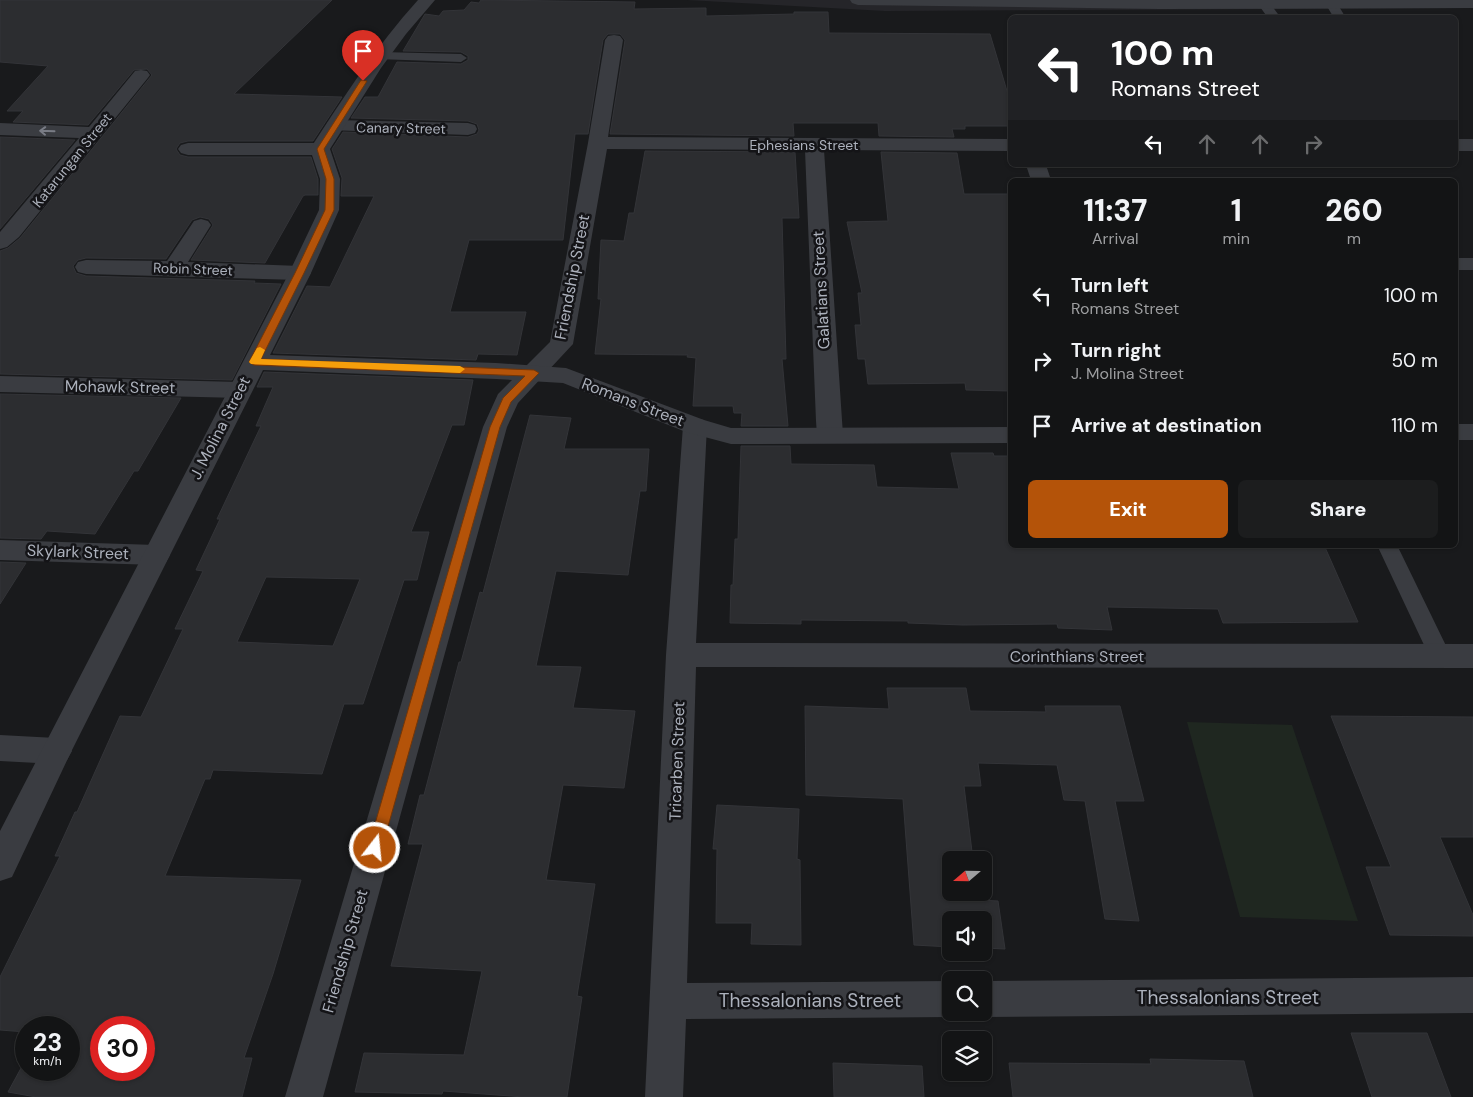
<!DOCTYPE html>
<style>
:root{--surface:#131415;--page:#1c1d1e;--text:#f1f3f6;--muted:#9d9ea0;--line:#323334;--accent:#b45309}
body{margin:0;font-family:"DM Sans",sans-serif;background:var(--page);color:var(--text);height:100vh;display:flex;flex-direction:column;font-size:19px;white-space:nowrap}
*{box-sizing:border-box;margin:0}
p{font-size:16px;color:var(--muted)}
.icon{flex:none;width:28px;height:28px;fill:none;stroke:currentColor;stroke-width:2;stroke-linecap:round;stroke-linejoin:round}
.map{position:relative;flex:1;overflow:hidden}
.side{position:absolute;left:1008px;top:178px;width:450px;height:370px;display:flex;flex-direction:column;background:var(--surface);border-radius:8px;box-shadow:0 1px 4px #0004,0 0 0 1px var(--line)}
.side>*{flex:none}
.banner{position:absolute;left:1008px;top:15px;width:450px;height:152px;border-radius:8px;box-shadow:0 1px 4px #0004,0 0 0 1px var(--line);background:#202124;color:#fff;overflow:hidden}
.needle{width:32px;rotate:250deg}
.tools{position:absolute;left:942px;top:851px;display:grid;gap:10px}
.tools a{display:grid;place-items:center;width:50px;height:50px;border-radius:8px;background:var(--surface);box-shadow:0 1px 4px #0004,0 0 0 1px var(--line);font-size:25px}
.speed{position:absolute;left:15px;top:1016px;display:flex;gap:10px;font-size:25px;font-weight:700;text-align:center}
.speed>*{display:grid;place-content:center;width:65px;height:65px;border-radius:50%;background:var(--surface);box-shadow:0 1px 4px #0004,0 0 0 1px var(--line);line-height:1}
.speed small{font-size:12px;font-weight:400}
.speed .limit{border:8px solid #d22;background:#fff;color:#111}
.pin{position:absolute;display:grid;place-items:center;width:42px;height:42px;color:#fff;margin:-51px -21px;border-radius:50% 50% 50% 0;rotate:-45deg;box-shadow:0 0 5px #0007}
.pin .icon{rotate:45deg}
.me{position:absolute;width:55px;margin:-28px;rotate:16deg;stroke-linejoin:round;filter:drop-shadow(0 0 4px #0008)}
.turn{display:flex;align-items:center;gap:18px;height:105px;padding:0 20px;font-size:22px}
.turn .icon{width:65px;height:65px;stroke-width:2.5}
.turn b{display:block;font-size:35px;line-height:42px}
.lanes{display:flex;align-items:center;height:48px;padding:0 20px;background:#0003;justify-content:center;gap:25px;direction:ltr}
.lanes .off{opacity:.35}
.eta{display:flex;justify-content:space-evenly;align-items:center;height:85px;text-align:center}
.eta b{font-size:30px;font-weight:800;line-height:35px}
.action{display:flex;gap:10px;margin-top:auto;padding:10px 20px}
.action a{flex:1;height:58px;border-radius:8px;background:var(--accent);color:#fff;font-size:20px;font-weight:800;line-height:58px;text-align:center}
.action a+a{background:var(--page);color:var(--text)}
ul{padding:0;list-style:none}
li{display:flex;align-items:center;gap:15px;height:65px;padding:0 20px}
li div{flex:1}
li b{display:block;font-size:19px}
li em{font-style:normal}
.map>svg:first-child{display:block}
.built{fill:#252529}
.green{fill:#1f2720}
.building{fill:#2c2d30;stroke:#333438;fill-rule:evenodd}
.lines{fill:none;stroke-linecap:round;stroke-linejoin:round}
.service{fill:#3a3c41;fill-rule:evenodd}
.minor{fill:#3a3c41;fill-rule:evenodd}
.tertiary{fill:#3a3c41;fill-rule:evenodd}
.oneway{stroke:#797c85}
.route{fill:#b45309;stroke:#753606}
.slow{fill:#f59e0b}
.labels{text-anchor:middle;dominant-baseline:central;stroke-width:5;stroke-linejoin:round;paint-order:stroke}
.far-street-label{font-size:14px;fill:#acb1bc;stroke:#141417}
.street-label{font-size:16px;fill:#acb1bc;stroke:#141417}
.near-street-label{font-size:19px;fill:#acb1bc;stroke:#141417}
</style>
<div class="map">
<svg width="1473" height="1097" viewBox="0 0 1473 1097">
<rect width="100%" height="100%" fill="#191a1c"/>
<path class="built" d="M687,0h786v8l-588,3z"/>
<path class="green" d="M1187,722l105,3 66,196 -118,-4z"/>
<path class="building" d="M0,0h332l-98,94 108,3 -29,44h-125l-8,2 -4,6 4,6 8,2h123l7,22v16h-13l-2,1 -38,67 -74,-3 22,-35 -4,-6 -9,-2 -8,3 -26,39 -80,-1 -8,2 -5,6 3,7 10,3 169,5 -1,2 27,1 -49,96 -232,-6v-123l8,-3 12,-10 132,-163 -5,-6 -13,1 -46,55 -75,-3 10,-11h-16l41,-45 -48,-4z
M481,0l154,2 -1,7 72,-1v8l88,-2v-2h34l1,21 161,1 20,67v25h-45v3h-13l2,8 -75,-1 -1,-13h-85l1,13 -184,-2 15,-94 -5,-6h-12l-5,6 -15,94h-13l-12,106h-94l-19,72h76l-9,43 -39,-1 -2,6 -203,-7 34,-67 23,1 44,-91h-33l1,-18 -10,-29 11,-17 125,5 9,-3 2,-4 -2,-6 -9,-3 -117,-3 14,-21h13l19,-35 64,2 7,-4v-4l-7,-4 -58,-1 22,-37 14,2 4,-5 21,-1 7,-8 8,1z
M0,137l75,3 -75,89z
M645,151l150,1 4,66h-17l4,141h-4l6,67h-47l1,-13h-8l-1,-7h-40l3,-48 -9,-1 1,-2 -93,-1 6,-55h-3l3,-59 23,1 5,-28h5z
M881,152l76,1 7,41h46v197l-44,-1 -1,-7 -97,1 -3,-25h-7l-3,-34h6l-3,-32h4l-15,-71 41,-1z
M264,372l209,8 -9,45h-12l-41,107h18l-12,48h-13l-41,124h-19l-22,70 -109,-4 -3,9h-5l-40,97 136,4 -28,94 -29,84h8l-10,39h-206l-28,-5 18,-33v11h43v-42h-43v4l-26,-2v-53l60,-121h-5l20,-44h2l43,-96 21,1 42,-88h-8l28,-58 -7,-1 24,-51h-3l44,-93h-5l17,-39h-16zM266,577l94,2 -27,67 -96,-4zM101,1028h43v42h-43z
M0,394l181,4 -43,73h-4l-39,63 -48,-3 -6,8 -41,-1z
M530,415l41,3 -7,31h85l-3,42h-6l-12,84 -72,-4 -20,95 45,1 -8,41 62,3 -11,77 -61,-3 -17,95 49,4 -18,112 5,1 -15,100h-43l-81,-6 -1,3 -87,-2 9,-39 100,2 18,-84 -91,-5 32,-122h-15l12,-49h4l35,-133h2l19,-70 3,1z
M741,446h49l1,18 83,1 3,22 82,2 -8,-36h42l1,3h16v89h314l34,77 -135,1 -5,-14 -111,-2 5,23 -54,-2 -1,-4 -94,1 -55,-2v-2l-107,-1v4l-71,-1 1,-38h2l2,-46h3z
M0,562l26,1 -26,41z
M887,688h79l4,23 76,1 -1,-6h75l24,95h-29l24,120 -34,-2 -20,-118 -21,-1 -7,-35 -79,-2 3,23h-17l9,74h-22v32h26l1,8 20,1 7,48 -21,-1v-28h-33v27l-37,-2 -11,-146 -97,-4 -1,-89 84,3z
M1331,716l142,1v120h-33l33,78v21l-83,-1 -24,-68h25z
M717,805l82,4 -2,50 3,1 1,85 -50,-1 1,-21h-36l1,-74h-4z
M1351,1033h76l24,64h-79z
M1150,1059l94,2 9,36h-240l-4,-34 142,1z
M833,1063l89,3 2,31h-90z"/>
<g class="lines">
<path class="service" d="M1264,0l4,1 13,17h-13l-10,-14z
M1327,0h8l11,18h-12l-9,-15z
M381,52l80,2 6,4 -6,4 -84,-3 -2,-3z
M1377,545h20l54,111 -3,6 -8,3 -8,-3z"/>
<path class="minor" d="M614,35l6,1 3,4 -15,97 402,2v12l-186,-1 19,285 -4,6 -9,2 -9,-2 -4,-6 -1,-14 -11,-271 -198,-1 -34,195 -55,59 -11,24 -184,670h-38l198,-670 15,-33 52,-52 38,-199 17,-103 3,-4z
M141,70l6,1 3,4 -3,4 -128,158 -12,10 -7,2v-17l79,-94 -79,-3v-12l89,4 46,-56z
M335,120l133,3 7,2 2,4 -2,4 -7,2 -140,-5 -2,-4 2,-4z
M1455,139h18v12h-18z
M188,143h132l7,2 3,4 -3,4 -7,2h-132l-7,-2 -3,-4 3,-4z
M1026,165h20l5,15h-20z
M201,219l7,2 3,4 -23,37 112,4 8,2 3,5 -3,5 -8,2 -214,-6 -8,-2 -3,-5 3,-5 8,-2 81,1 27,-40z
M1455,258h18v12h-18z
M0,376l240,6 9,2 3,6 -3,6 -9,2 -240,-6z
M695,418l9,2 3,6 -11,217 777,1v24l-777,-1 -9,316 264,-2v31h11l-11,5 -265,2 -3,78h-38l21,-442 17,-229 3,-6z
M0,540l156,5 10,3 4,7 -4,7 -10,3 -156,-5z
M0,735l56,3 11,4 5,9 -5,9 -11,4 -56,-3z
M1473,977v36l-489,4 -11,-5h11v-31z"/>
<path class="tertiary" d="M418,0h17l-29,34 -25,34 -51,81 10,30 -1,31 -28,63 -41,82 226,8 70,5 138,52 27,8 279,-1v16l-279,1 -45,-12 -123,-49 -67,-4 -233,-9 -193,384 -58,123 -12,4v-50l289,-558 30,-63 1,-31 -10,-30c34,-52 66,-103 108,-149z
M850,0h623v8l-313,1 -302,-4 -6,-2z
M1455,424h18v16h-18z"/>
</g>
<defs><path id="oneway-shaft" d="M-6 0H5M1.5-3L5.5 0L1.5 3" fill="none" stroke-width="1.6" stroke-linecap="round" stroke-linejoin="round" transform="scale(1.25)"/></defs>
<use class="oneway" href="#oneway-shaft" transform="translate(47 131) rotate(-178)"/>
<path class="route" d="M361,80l6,1 -43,68 10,30v31l-30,63 -43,86 273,11 5,3 -28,29 -11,25 -118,421 -2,4 -5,2 -5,-2 -2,-4 122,-421 13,-29 22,-22 -271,-11 -5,-3 46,-89 30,-63 1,-31 -9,-30z"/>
<path class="slow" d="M260,347l5,3 -4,9 199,7 5,3 -5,4 -209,-9 -2,-2 8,-14z"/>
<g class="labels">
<g class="far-street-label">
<text transform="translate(401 128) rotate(1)">Canary Street</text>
<text x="804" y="145">Ephesians Street</text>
<text transform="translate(72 160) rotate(-51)">Katarungan Street</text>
<text transform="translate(193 269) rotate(2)">Robin Street</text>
</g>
<g class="street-label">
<text transform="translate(572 277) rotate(-79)">Friendship Street</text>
<text transform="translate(821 290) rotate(-93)">Galatians Street</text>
<text transform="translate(120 387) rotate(1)">Mohawk Street</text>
<text transform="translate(633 402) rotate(21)">Romans Street</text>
<text transform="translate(220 428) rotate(-63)">J. Molina Street</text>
<text transform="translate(78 552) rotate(2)">Skylark Street</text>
<text x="1077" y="656">Corinthians Street</text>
<text transform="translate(677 761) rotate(-88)">Tricarben Street</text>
<text transform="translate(345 951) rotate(-74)">Friendship Street</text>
</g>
<g class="near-street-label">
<text x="1228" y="997">Thessalonians Street</text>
<text x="810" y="1000">Thessalonians Street</text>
</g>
</g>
</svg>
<div class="tools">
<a><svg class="needle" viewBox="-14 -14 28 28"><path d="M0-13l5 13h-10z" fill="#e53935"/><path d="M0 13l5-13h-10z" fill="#9d9ea0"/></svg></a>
<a><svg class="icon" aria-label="sound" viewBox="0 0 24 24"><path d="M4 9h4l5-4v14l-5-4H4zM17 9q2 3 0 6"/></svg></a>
<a><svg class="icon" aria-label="search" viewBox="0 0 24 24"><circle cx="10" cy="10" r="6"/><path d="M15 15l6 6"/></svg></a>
<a><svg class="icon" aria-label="layers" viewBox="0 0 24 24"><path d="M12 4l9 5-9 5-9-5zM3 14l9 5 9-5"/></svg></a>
</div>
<div class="speed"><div>23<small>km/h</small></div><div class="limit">30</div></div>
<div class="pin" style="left:363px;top:81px;background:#d93025"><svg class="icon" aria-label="arrive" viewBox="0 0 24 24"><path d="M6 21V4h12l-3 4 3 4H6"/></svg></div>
<svg class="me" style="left:375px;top:848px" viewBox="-20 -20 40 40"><circle r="17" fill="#b45309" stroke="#fff" stroke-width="3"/><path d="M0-11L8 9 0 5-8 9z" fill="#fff"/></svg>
<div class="banner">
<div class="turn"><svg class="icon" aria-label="left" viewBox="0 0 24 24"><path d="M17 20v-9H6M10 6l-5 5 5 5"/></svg><div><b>100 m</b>Romans Street</div></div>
<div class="lanes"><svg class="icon" aria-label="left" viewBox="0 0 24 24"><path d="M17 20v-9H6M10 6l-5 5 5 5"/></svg><svg class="icon off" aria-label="ahead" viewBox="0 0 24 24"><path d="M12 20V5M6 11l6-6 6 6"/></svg><svg class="icon off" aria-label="ahead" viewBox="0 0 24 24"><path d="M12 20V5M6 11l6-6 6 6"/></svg><svg class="icon off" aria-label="right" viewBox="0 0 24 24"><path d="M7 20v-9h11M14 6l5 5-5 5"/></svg></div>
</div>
<section class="side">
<div class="eta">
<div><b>11:37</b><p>Arrival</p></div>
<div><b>1</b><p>min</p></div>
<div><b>260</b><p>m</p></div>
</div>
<ul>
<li><svg class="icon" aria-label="left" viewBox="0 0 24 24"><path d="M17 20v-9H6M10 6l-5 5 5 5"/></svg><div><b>Turn left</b><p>Romans Street</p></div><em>100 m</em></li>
<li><svg class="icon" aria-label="right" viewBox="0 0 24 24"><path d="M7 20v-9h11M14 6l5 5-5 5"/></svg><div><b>Turn right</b><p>J. Molina Street</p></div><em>50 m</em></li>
<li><svg class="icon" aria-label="arrive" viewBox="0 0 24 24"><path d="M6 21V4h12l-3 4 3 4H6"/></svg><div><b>Arrive at destination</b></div><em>110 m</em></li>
</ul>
<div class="action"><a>Exit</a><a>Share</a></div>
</section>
</div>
